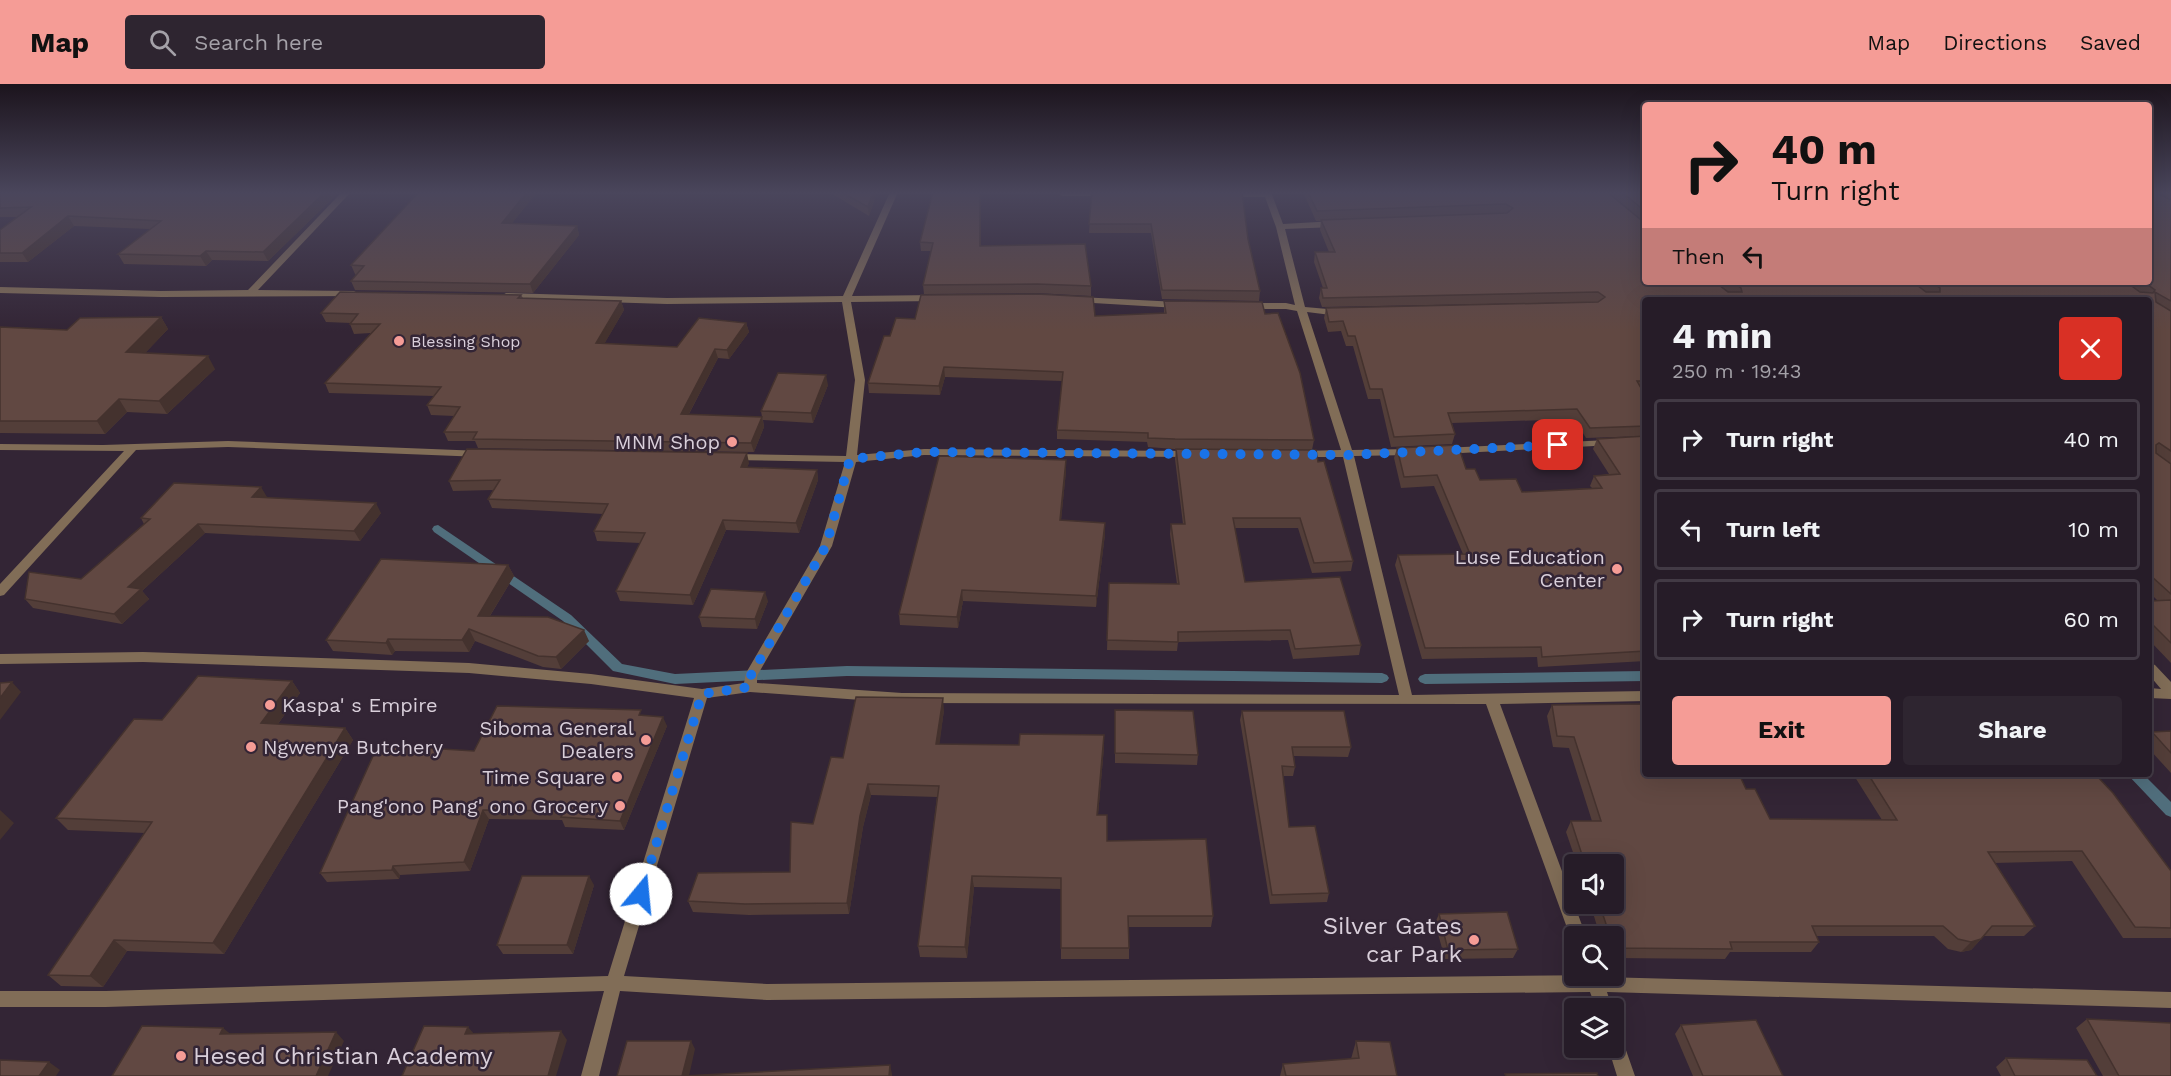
<!DOCTYPE html>
<meta charset="utf-8">
<style>
:root{--surface:#261c28;--page:#2e2530;--text:#f1f3f6;--muted:#a4a1a8;--line:#423a45;--accent:#f59c96}
body{margin:0;font-family:"Work Sans",sans-serif;background:var(--page);color:var(--text);height:100vh;display:flex;flex-direction:column;font-size:22px;white-space:nowrap}
*{box-sizing:border-box;margin:0}
p{font-size:20px;color:var(--muted)}
.icon{flex:none;width:33px;height:33px;fill:none;stroke:currentColor;stroke-width:2;stroke-linecap:round;stroke-linejoin:round}
.map{position:relative;flex:1;overflow:hidden}
.side{position:absolute;left:1642px;top:213px;width:510px;height:480px;display:flex;flex-direction:column;background:var(--surface);border-radius:6px;box-shadow:0 6px 24px #0002,0 0 0 2px var(--line)}
.side>*{flex:none}
.banner{position:absolute;left:1642px;top:18px;width:510px;height:183px;border-radius:6px;box-shadow:0 6px 24px #0002,0 0 0 2px var(--line);background:#f59c96;color:#111;overflow:hidden}
.tools{position:absolute;left:1564px;top:770px;display:grid;gap:12px}
.tools a{display:grid;place-items:center;width:60px;height:60px;border-radius:6px;background:var(--surface);box-shadow:0 6px 24px #0002,0 0 0 2px var(--line);font-size:30px}
.pin{position:absolute;display:grid;place-items:center;width:51px;height:51px;color:#fff;margin:-26px;border-radius:12px;box-shadow:0 3px 9px #0006}
.me{position:absolute;width:66px;margin:-33px;rotate:17deg;stroke-linejoin:round;filter:drop-shadow(0 0 4px #0008)}
.turn{display:flex;align-items:center;gap:21px;height:126px;padding:0 30px;font-size:27px}
.turn .icon{width:78px;height:78px;stroke-width:2.5}
.turn b{display:block;font-size:42px;line-height:51px}
.then{display:flex;align-items:center;height:57px;padding:0 30px;background:#0003;gap:12px;font-size:22px}
.round{display:grid;place-items:center;flex:none;width:63px;height:63px;border-radius:6px;background:var(--page)}
.summary{display:flex;align-items:center;justify-content:space-between;height:102px;padding:0 30px}
h1{font-size:36px;font-weight:700;line-height:45px}
.primary-button{display:flex;gap:12px;margin-top:auto;padding:12px 30px}
.primary-button a{flex:1;height:69px;border-radius:6px;background:var(--accent);color:#111;font-size:24px;font-weight:700;line-height:69px;text-align:center}
.primary-button a+a{background:var(--page);color:var(--text)}
ul{padding:0;list-style:none}
li{display:flex;align-items:center;gap:18px;height:81px;margin:0 12px 9px;padding:0 18px;border:3px solid var(--line);border-radius:6px}
li div{flex:1}
li b{display:block;font-size:22px}
li em{font-style:normal}
header{display:flex;align-items:center;gap:36px;box-sizing:border-box;height:84px;padding:0 30px;background:var(--accent);color:#111}
header strong{font-size:28px}
nav{display:flex;gap:33px;margin-inline-start:auto;font-size:21px}
.search{width:420px;height:54px;background:var(--page);display:flex;align-items:center;gap:15px;box-sizing:border-box;padding:0 21px;border-radius:6px;color:var(--muted);font-size:22px}
.map>svg:first-child{display:block}
.lines{fill:none;stroke-linecap:round;stroke-linejoin:round}
.stream{fill:#506e7c;fill-rule:evenodd}
.minor{fill:#816d57;fill-rule:evenodd}
.wall{fill:#533e39}
.shaded-wall{fill:#44322e}
.building{fill:#614842;stroke:#44322e;stroke-width:1.5}
.route{stroke:#1a73e8;stroke-width:10;stroke-dasharray:0 18}
.poi-dot{fill:#f59c96;stroke:#332535;stroke-width:2}
.labels{text-anchor:middle;dominant-baseline:central;stroke-width:5;stroke-linejoin:round;paint-order:stroke}
.far-poi-label{font-size:16px;fill:#d9cfda;stroke:#332535;text-anchor:start}
.poi-label{font-size:20px;fill:#d9cfda;stroke:#332535;text-anchor:end}
.near-poi-label{font-size:24px;fill:#d9cfda;stroke:#332535;text-anchor:end}
</style>
<header>
<strong>Map</strong>
<div class="search"><svg class="icon" aria-label="search" viewBox="0 0 24 24"><circle cx="10" cy="10" r="6"/><path d="M15 15l6 6"/></svg>Search here</div>
<nav><a>Map</a><a>Directions</a><a>Saved</a></nav>
</header>
<div class="map">
<svg width="2171" height="992" viewBox="0 0 2171 992">
<rect width="100%" height="100%" fill="#332535"/>
<g class="lines">
<path class="stream" d="M438,441l133,90 51,49 53,10 172,-8 535,7 5,2 2,3 -2,3 -5,2 -535,-7 -172,8 -62,-13 -50,-50 -129,-89 -2,-3 2,-3z
M1646,587v10l-221,3 -5,-2 -2,-3 2,-3 5,-2z
M2127,690h16l28,28v15l-5,-2z"/>
<path class="minor" d="M342,108h9l-93,98 96,1 5,3 -2,2 -196,1 -161,-4v-6l161,4 87,-1z
M890,108h8l-46,104 84,-1 5,3 -5,3 -85,1 14,78 -8,75 67,-6 268,2 5,3 -5,3 -268,-2 -68,7 -24,84 -75,130v7l145,10 497,2 -56,-238h-41l-5,-3 5,-3 39,-1 -44,-139 -11,-2h-39l-5,-3 5,-3h39l9,2 -19,-78 -11,-30h-38l-4,-2 4,-2 44,-1 12,32 52,-3 4,3 -4,3 -50,2 20,78 34,3 5,3 -5,3 -32,-4 45,138 59,-1 5,3 -5,3 -57,1 58,239 234,-4v10l-146,3 86,232h-11v6l-5,-6 -84,-232 -584,-1 -152,-11 -43,6 -83,278 143,8 834,-9 1,2 569,15v16l-564,-16 5,16h-16l-6,-16 -823,8 -147,-9 -21,85h-18l23,-85 -498,16h-106v-16h106l502,-15 86,-278 -103,-14 -122,-11 -326,-11 -143,2v-10l143,-2 326,11 122,11 111,15 42,-6 2,-10 74,-127 25,-84 -112,-2 -5,-3 5,-3 113,2 9,-76 -13,-78 -175,2 -161,-5 -5,-3 5,-3 161,5 176,-2z
M1061,108h49l2,2 -4,2h-45l-4,-2z
M1079,213l99,5 5,3 -5,3 -102,-6 -2,-2z
M1609,356l5,3 -1,2 -170,9 -5,-3 5,-3z
M228,357l254,10 5,3 -5,3 -254,-10 -92,3 -132,145 -4,1v-12l124,-133 -124,-1v-6l103,1z
M2150,579l5,2 16,17v17l-21,-1v-10l11,1 -11,-13z
M1614,947l6,2 15,43h-18l-9,-29h6z"/>
</g>
<path class="wall" d="M0,108h339l-71,69 -56,-1 -6,6 -82,-2 -6,-10 32,-25 -76,-3 -46,36h-28v-32l17,-13h-17z
M419,108h118l-25,31 65,3 2,9 -46,58 -178,-3 -4,-9 5,-6 -1,-1 -4,-9z
M829,108h48l-8,24z
M933,108h48v54l110,40v10l-54,-3 -113,1 -1,-9 8,-34h-10l-1,-9z
M1092,108l156,47 12,52 -1,10 -97,-2 -11,-66h-62z
M1303,108h304l39,90 82,10h1l-14,-10h435v-90h21v471l-21,-22v-40l7,-1 -7,-7v-293h-504v91h-4l4,6v39l-60,2 -12,-19 -122,4 3,11 -3,10 -61,3 -11,-48h-12l-15,-53h-7l-5,-15 -13,1 -4,-14 2,-10 270,-5 -1,-1 -273,5 -3,-9 2,-10h2l-9,-26 1,-10h14l-9,-22 1,-10 25,-1 -30,2z
M1608,108h38v32z
M521,211l2,3 98,3 3,9 -20,34 73,3 69,-24 3,9 -20,27 -11,-1 -29,56 73,3 -1,-6 67,-26 -15,38 -50,-3 1,7 -10,25 -276,-4 -3,-7h-27l-4,-9 10,-16 -23,-1 -4,-10 7,-9 -105,-3 -4,-10 46,-50 -17,1 -4,-10 1,-1 -25,-1 -5,-9z
M1164,217l101,13 49,126 -2,10 -138,-1 -26,-2 -1,-5 -90,-3v-9l5,-49 -117,-4 -5,18 -71,-2 -1,-10 22,-47 25,-17 180,-3 69,-3z
M161,233l7,12 -23,24 70,16 -48,45 -40,-2 -22,22 -105,-1v-106l67,3z
M1646,352v225l-108,6 -1,-10 -115,2 -27,-94 3,-10 65,-1 -29,-68 -33,2 -7,-30 3,-10 69,21 14,11 42,12 70,-4 -2,-2 4,-10 15,-2 -16,-25 4,-10z
M1176,365l142,13 35,99 -2,10 -39,2 -14,-45h-63l10,54 116,63 -2,10 -66,4 -5,-19 -110,2 -1,9 -70,-1 2,-67 68,1 -7,-50 1,-10h12l-8,-65z
M1066,376v11l-5,49 44,14 -9,73 -133,-6 -5,27 -58,-3 -1,-11z
M749,379l-2,4 70,3 1,10 -19,53 -73,-3 -33,75 -73,-4 -4,-10 24,-48 -43,-2 -3,-10 9,-17 -111,-6 -4,-9 5,-9 -40,1 -4,-10z
M267,413l-1,1 115,15 -21,28 -155,-8 -63,58 7,8 -27,25 -89,-16 -8,-9 56,-20 63,-55 -3,-6z
M508,481l6,11 -24,40 99,25 -28,28 -18,-2 -68,-26 -6,11 -74,-1 -3,4 -59,-4 -7,-11z
M768,517l-11,28 -55,-2 -3,-10z
M292,597l8,12 -22,31 67,4 8,12 -129,214 -97,-3 -24,36 -42,-1 -13,-11 97,-142 -77,-3 -12,-12 106,-98z
M1552,621l194,84 24,30 112,1 -29,-46h242l76,97v67h-48l-51,-77 -78,2 41,63 -11,10h-40l-13,14 -10,2 -13,-3 -14,-13h-118l3,6 -8,10h-81l-5,7 -111,-1v-22h-14l-10,-33h24v-39h-37l-11,-32 5,-11h21l-23,-73 -16,-1 -6,-31z
M944,626l-5,34 165,3 -6,68 9,26 106,75 -2,11h-82v32h-68v-70l-87,-2 -7,71 -47,-1 -2,-11 19,-149 -66,-2 -8,32 -14,87 -100,1 -56,-3 -5,-11 102,-29 53,-114z
M1115,626l83,45 -1,10 -82,-2z
M1242,627l109,36 -3,10 -54,-1 1,11 -2,9h-10l6,51 40,66 -2,9 -57,2 -30,-184z
M644,632l23,10 -43,104 -59,-3 -3,-7 -73,-1 -19,52 -70,4 -1,4 -72,3 -7,-9 154,-122z
M2171,647v42l-21,-23v-16l2,-2z
M594,801l-21,69h-70l-6,-9z
M1439,830l79,35 -5,9 -68,1 -10,-36z
M2087,935l84,57h-68l-27,-48z
M1681,941l102,51h-90l-18,-42z
M1356,957l41,35h-117l3,-12 68,-5z
M2006,974l91,18h-96l-5,-9z"/>
<path class="shaded-wall" d="M325,108h14l-71,69 -5,-9z
M527,108h10l-32,40 -3,-9z
M873,108h4l-8,24 -1,-9z
M980,108h1l-1,62z
M68,132l6,10 -46,36 -6,-9z
M577,142l2,9 -46,58 -3,-9z
M206,167l6,9 -6,6 -6,-10z
M621,217l3,9 -25,43 -3,-10z
M161,233l7,12 -34,36 -8,-13z
M746,239l3,9 -20,27 -2,-9z
M715,265l3,9 -34,65 -3,-9z
M208,272l7,13 -48,45 -8,-13z
M944,283l1,10 -5,18 -1,-9z
M826,291l2,10 -15,38 -2,-10z
M119,315l8,13 -22,22 -8,-13z
M762,333l2,10 -10,25 -3,-9z
M747,369l2,10 -6,14 -2,-10z
M1066,376v11l-6,60v-11z
M817,386l1,10 -19,53 -3,-10z
M261,403l6,10 -9,10 -6,-10z
M376,419l5,10 -21,28 -6,-10z
M723,436l3,10 -33,75 -3,-10z
M1105,439v11l-9,73v-11z
M198,440l7,9 -63,58 7,8 -27,25 -8,-10 14,-27z
M508,481l6,11 -31,51 -5,-11z
M962,506l1,11 -5,27 -1,-11z
M765,508l3,9 -11,28 -2,-10z
M469,545l6,12 -6,11 -7,-12z
M584,546l5,11 -28,28 -5,-12z
M388,555l7,12 -3,4 -6,-12z
M292,597l8,12 -30,42 -9,-12z
M12,598l9,10 -21,28v-22z
M943,614l1,12 -6,46 -2,-12z
M663,633l4,9 -43,104 -4,-9z
M345,644l8,12 -129,214 -11,-11z
M1104,651v12l-7,79v-11z
M868,700l3,11 -8,32 -14,87 -2,-11 13,-87z
M0,726l14,13 -14,17z
M483,726l6,9 -19,52 -6,-9z
M393,782l7,9 -1,4 -7,-9z
M589,792l5,9 -21,69 -6,-9z
M972,792l2,11 -7,71 -2,-11z
M1981,855l-10,11 -10,2 10,-10z
M114,856l13,11 -24,36 -13,-11z
M468,943l7,8 -10,-1z
M223,944l10,8 -13,-2z
M561,947l6,9 -11,36h-8z
M336,948l8,9 -16,35h-12z
M691,957l4,8 -6,27h-7z
M49,978l11,8 -4,6h-17z
M890,981l2,9v2h-3z"/>
<path class="building" d="M0,108h325l-62,60 -57,-1 -6,5 -82,-2 43,-33 -93,-5 -46,37h-22v-23l31,-23 -31,1z
M419,108h108l-25,31 75,3 -47,58 -179,-3 13,-15 -13,-1z
M841,108h32l-5,15z
M933,108h47v54l105,-2 6,42 -54,-2 -114,1 10,-42 -13,-1z
M1092,108h150l6,47 12,52 -98,-1 -11,-66h-62z
M1308,108h299l39,32v58h69l13,10h14l-1,-4 -9,-6h181l13,10h14v-4l-9,-6h195l14,10 13,1 2,-3 -11,-8h6v-90h5l16,8v101l-16,-9 1,10 15,9v140l-12,-8 -3,2v8l15,11v130l-21,-19v-275h-504v81h-9l9,16v29l-56,2 -13,-19 -129,4 7,21 -61,3 -12,-48h-12l-15,-53h-7l-5,-15 -14,1 -3,-14 272,-6 7,-5 -7,-5 -275,6 -2,-10h6l-12,-36h20l-14,-32 186,-7 6,-5 -7,-4 -189,7z
M1622,108h24v20z
M340,208l181,3 -3,3 103,3 -25,42 81,4 22,-29 47,5 -19,27 -12,-1 -34,65 81,3 -11,26 -278,-4 4,-7h-33l16,-25 -33,-2 14,-18 -116,-4 55,-59h-30l8,-10 -37,-1z
M1037,210l56,3 2,19 71,-3 -2,-12 98,1 3,12 13,-1 22,60 14,67 -139,-1 -27,-1v-5l-91,-3 6,-58 -119,-5 -5,19 -71,-3 16,-47h6l6,-18 19,1 6,-24z
M161,233l-35,35 82,4 -49,45 -40,-2 -22,22h-97v-94l67,3 13,-12z
M778,289l48,2 -15,38 -50,-2z
M1646,352v215l-104,6 -1,-10 -116,1 -27,-93 72,-1 -33,-79 -33,2 -7,-29 61,-3 8,24h9l5,11 36,-1 6,13 80,-4 -8,-12 26,-2 -23,-35z
M467,365l280,4 -6,14 76,3 -21,53 -73,-3 -33,75 -74,-4 29,-58 -51,-2 14,-27 -120,-5 12,-19 -51,1z
M1176,365l140,1 2,12 6,-1 29,100 -39,2 -14,-45h-67l12,64 95,-5 21,68 -66,4 -5,-19 -112,2v10l-71,-2 2,-57 70,1 -8,-60h14z
M939,372l127,4 -6,60 45,3 -9,73 -134,-6 -5,27 -58,-3z
M174,399l87,4 -9,10 124,6 -22,28 -156,-7 -70,63 13,2 -27,25 -89,-15 4,-27 52,7 69,-60 -9,-1z
M381,475l127,6 -30,51 70,1 36,13 -28,27 -18,-1 -69,-27 -7,11 -74,-1 -2,4 -60,-3z
M711,505l54,3 -10,27 -56,-2z
M2171,516v43l-21,-21v-21z
M198,592l94,5 -31,42 84,5 -132,215 -99,-3 -24,36 -42,-1 104,-153 -96,-4 78,-99 28,1z
M12,598l-12,16v-15z
M856,613l87,1 -7,46 83,1 1,-11 84,1 -7,80h10v26l99,-2 7,77h-85l1,32h-68v-70l-89,-2 -7,71 -47,-1 21,-160 -71,-2 -8,32 -13,87 -102,1 -57,-3 10,-28 92,-1 1,-50 22,2 18,-67 12,1z
M1646,620v70h93l7,15h9l15,30 127,1 -29,-46h227l18,19 58,78v57l-36,-1 -53,-76 -94,1 47,74h-43l-11,13 -10,3 -13,-3 -15,-13h-131l7,16h-89l2,7 -118,-1v-12h-4l-11,-33h15v-39h-29l-14,-43h30l-27,-84 -17,-1 -5,-31z
M497,622l144,4 -2,5 24,2 -43,104 -59,-4 3,-6 -81,-1 -19,52 -71,4 -1,4 -72,3 58,-128 96,6z
M1115,626l78,1 5,44 -83,-2z
M1242,627h102l7,36h-59l3,20 -13,-1 7,61 26,-1 14,67 -57,2z
M2171,647v22l-19,-21z
M522,792h67l-22,69h-70z
M1507,828l11,37 -70,1 -9,-36z
M2087,935l84,4v53h-52z
M1756,936l27,56h-80l-22,-51z
M142,942l81,2 -3,6 116,-2 -20,44h-204z
M424,942l44,1 -3,7 96,-3 -13,45h-146z
M627,957h64l-9,35h-65z
M1356,957l34,1 7,34h-111l-3,-12 76,-6z
M2006,974l81,2 10,16h-82z
M0,976l49,2 -10,14h-39z
M890,981l-1,11h-206z
M1597,989l1,3h-92l-1,-2z"/>
<linearGradient id="sky" x2="0" y2="1"><stop stop-color="#1c141d"/><stop offset="0.44" stop-color="#4a465c"/><stop offset="1" stop-color="#4a465c" stop-opacity="0"/></linearGradient>
<rect width="2171" height="247" fill="url(#sky)"/>
<g class="lines">
<path class="route" d="M641,810l61,-200 48,-7 1,-12 75,-129 24,-87 74,-7 424,3 210,-10"/>
</g>
<g class="poi-dot">
<circle cx="399" cy="257" r="6"/>
<circle cx="732" cy="358" r="6"/>
<circle cx="1617" cy="485" r="6"/>
<circle cx="270" cy="621" r="6"/>
<circle cx="646" cy="656" r="6"/>
<circle cx="251" cy="663" r="6"/>
<circle cx="617" cy="693" r="6"/>
<circle cx="620" cy="722" r="6"/>
<circle cx="1474" cy="856" r="6"/>
<circle cx="181" cy="972" r="6"/>
</g>
<g class="labels">
<g class="far-poi-label">
<text x="411" y="257">Blessing Shop</text>
</g>
<g class="poi-label">
<text x="720" y="358">MNM Shop</text>
<text x="1605" y="473">Luse Education<tspan x="1605" dy="23">Center</tspan></text>
<text x="282" y="621" text-anchor="start">Kaspa' s Empire</text>
<text x="634" y="644">Siboma General<tspan x="634" dy="23">Dealers</tspan></text>
<text x="263" y="663" text-anchor="start">Ngwenya Butchery</text>
<text x="605" y="693">Time Square</text>
<text x="608" y="722">Pang'ono Pang' ono Grocery</text>
</g>
<g class="near-poi-label">
<text x="1462" y="842">Silver Gates<tspan x="1462" dy="28">car Park</tspan></text>
<text x="193" y="972" text-anchor="start">Hesed Christian Academy</text>
</g>
</g>
</svg>
<div class="tools">
<a><svg class="icon" aria-label="sound" viewBox="0 0 24 24"><path d="M4 9h4l5-4v14l-5-4H4zM17 9q2 3 0 6"/></svg></a>
<a><svg class="icon" aria-label="search" viewBox="0 0 24 24"><circle cx="10" cy="10" r="6"/><path d="M15 15l6 6"/></svg></a>
<a><svg class="icon" aria-label="layers" viewBox="0 0 24 24"><path d="M12 4l9 5-9 5-9-5zM3 14l9 5 9-5"/></svg></a>
</div>
<div class="pin" style="left:1558px;top:361px;background:#d93025"><svg class="icon" aria-label="arrive" viewBox="0 0 24 24"><path d="M6 21V4h12l-3 4 3 4H6"/></svg></div>
<svg class="me" style="left:641px;top:810px" viewBox="-20 -20 40 40"><circle r="19" fill="#fff"/><path d="M0-13L10 11 0 6-10 11z" fill="#1a73e8"/></svg>
<div class="banner">
<div class="turn"><svg class="icon" aria-label="right" viewBox="0 0 24 24"><path d="M7 20v-9h11M14 6l5 5-5 5"/></svg><div><b>40 m</b>Turn right</div></div>
<div class="then">Then<svg class="icon" aria-label="left" viewBox="0 0 24 24"><path d="M17 20v-9H6M10 6l-5 5 5 5"/></svg></div>
</div>
<section class="side">
<div class="summary"><div><h1>4 min</h1><p>250 m · 19:43</p></div><a class="round" style="background:#d93025;color:#fff"><svg class="icon" aria-label="close" viewBox="0 0 24 24"><path d="M6 6l12 12M18 6L6 18"/></svg></a></div>
<ul>
<li><svg class="icon" aria-label="right" viewBox="0 0 24 24"><path d="M7 20v-9h11M14 6l5 5-5 5"/></svg><div><b>Turn right</b></div><em>40 m</em></li>
<li><svg class="icon" aria-label="left" viewBox="0 0 24 24"><path d="M17 20v-9H6M10 6l-5 5 5 5"/></svg><div><b>Turn left</b></div><em>10 m</em></li>
<li><svg class="icon" aria-label="right" viewBox="0 0 24 24"><path d="M7 20v-9h11M14 6l5 5-5 5"/></svg><div><b>Turn right</b></div><em>60 m</em></li>
</ul>
<div class="primary-button"><a>Exit</a><a>Share</a></div>
</section>
</div>
